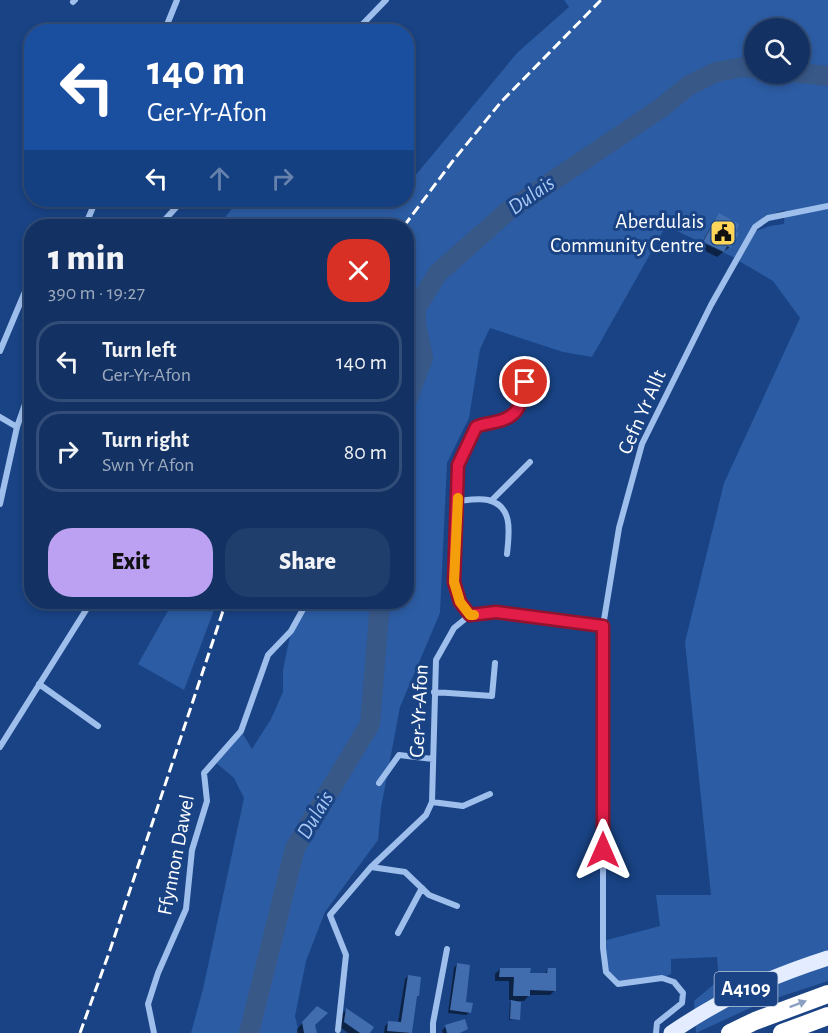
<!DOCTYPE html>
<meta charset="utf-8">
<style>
:root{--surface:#133263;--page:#203e6c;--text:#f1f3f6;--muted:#9daabe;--line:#324d78;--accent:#bca0f2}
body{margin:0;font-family:"Alegreya Sans",sans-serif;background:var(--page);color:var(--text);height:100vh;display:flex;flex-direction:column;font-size:22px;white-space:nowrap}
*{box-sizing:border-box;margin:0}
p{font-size:20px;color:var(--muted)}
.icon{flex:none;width:33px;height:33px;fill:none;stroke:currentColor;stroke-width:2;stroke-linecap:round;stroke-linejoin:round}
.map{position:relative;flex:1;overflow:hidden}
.side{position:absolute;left:24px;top:219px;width:390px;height:390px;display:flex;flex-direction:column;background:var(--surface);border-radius:24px;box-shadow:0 3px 9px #0003,0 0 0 2px var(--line)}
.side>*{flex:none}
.banner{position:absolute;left:24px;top:24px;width:390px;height:183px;border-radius:24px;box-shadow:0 3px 9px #0003,0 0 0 2px var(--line);background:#1a4fa0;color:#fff;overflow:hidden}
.buttons{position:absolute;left:744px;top:18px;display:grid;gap:12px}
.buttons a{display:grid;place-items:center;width:66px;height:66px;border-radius:50%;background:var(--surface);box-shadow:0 3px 9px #0003,0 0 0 2px var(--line);font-size:30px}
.pin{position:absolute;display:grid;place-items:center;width:51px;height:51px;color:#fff;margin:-26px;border:3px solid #fff;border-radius:50%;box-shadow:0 2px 6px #0007}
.me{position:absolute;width:66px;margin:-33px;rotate:0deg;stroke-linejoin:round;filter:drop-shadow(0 0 4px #0008)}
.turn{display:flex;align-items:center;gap:21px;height:126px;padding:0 24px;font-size:27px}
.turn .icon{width:78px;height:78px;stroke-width:2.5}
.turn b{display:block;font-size:42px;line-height:51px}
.lanes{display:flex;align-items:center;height:57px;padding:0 24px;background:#0003;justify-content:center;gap:30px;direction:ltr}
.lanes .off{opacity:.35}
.round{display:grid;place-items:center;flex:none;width:63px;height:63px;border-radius:24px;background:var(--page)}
.head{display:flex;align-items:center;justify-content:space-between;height:102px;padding:0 24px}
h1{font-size:36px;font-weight:800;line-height:45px}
.primary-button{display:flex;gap:12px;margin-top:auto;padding:12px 24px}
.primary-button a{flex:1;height:69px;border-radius:24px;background:var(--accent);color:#111;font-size:24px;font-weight:800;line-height:69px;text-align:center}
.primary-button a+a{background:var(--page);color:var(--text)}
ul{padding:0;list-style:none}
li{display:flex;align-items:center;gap:18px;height:81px;margin:0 12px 9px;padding:0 12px;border:3px solid var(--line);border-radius:24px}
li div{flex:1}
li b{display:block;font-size:22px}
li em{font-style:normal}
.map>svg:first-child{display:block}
.green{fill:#2c5ca3;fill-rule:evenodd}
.shadow{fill:#0007}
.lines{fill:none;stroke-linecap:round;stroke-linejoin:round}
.river{stroke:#385888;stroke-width:20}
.building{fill:#416dae}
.street{stroke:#9ebeec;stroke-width:6}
.primary{stroke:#e3edff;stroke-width:15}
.highway{stroke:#fff;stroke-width:18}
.rail{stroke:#fff;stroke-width:3;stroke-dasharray:10 4.5;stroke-linecap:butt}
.oneway{fill:#8ca1c2}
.route-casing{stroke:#92132f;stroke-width:15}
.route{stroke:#e11d48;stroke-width:10}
.slow{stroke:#f59e0b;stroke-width:10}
.labels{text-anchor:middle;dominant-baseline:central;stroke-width:6;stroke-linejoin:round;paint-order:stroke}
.shield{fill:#194384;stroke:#bac7da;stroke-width:1.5}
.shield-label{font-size:20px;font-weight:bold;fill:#fff}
.poi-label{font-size:21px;fill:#fff;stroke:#194384;text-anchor:end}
.street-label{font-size:21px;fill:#fff;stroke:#194384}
.water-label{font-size:22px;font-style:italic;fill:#aac8f4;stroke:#194384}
</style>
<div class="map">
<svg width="828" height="1033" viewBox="0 0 828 1033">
<rect width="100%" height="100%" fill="#194384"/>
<path class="green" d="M564,0h264v981l-67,22 -65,30 -2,-32 25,-21 -2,-23 -46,2v15l-9,4 -44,6 -12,-12 -3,-31 57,-15 -4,-31h55l-26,-253 39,-159 76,-165 -27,-37 -34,-20 17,-30 14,-5 14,-2 1,-14c-31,8 -36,22 -50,48l-69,-32 -74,131 -29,-5 -73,-24 -10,21 -11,69 -22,45 -7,150 -40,94 -19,101 -3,32 -53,72 -19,49 -11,55 4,17h-108l12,-44 41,-191 -10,-20 -20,-17 27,-30 11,18 19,-30 12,-27v-22l8,-39 16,-29h99v-376h-187l19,-26h168l1,-17h2l108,-130 52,-46zM754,28h46v46h-46z
M173,602h44l-33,88 -46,-26z"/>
<path class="shadow" d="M720,215l10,32 -13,10 -18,-9 15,-27z
M32,409v23l-8,-3z
M457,964l7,39 6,9 -4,3 -18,-2 6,-45z
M500,969l43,6 5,-5 7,20 -5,5h-21l-5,6h-5v18l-10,1 1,-17 2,-3h-3v-19h-14v-7z
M408,976l7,22 -3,35h-28l1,-7 3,-3h10l7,-44z
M317,1008l-3,17 1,8h-18v-4z
M346,1010l22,23h-20l-8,-6 1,-12z
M446,1027l20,2 -6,4h-17l-1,-3z"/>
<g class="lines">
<path class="river" d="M800,73l28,3
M406,403l17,-45 -7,-34v-16l22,-35 70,-62 153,-103 27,-22 28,-14 27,-5 11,1
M249,1033l46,-185 75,-124 10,-122"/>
</g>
<path class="building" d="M719,213l20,11 -3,8 3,1 -8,15 -4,-2 -3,6 -21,-10z
M457,963l13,2 -4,37 7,1 -2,10 -21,-3z
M500,968h31l-1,5h17l1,-5h8v23l-26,-1v6h-17l1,-19h-15z
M408,975l13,2 -2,19h-2l-5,37 -25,-2 1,-10 13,1z
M511,1000l10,2 -1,18 -10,-1z
M317,1006l11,7 -13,12 2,8h-13l-2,-11z
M346,1008l28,19 -4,6h-10l-16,-11z
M465,1019l3,10 -8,4h-13l-2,-8z"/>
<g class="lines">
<path class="street" d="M73,2l2,-2
M164,32l13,-32
M355,32l31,-32
M85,226l11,-26
M159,226l24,-26
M0,351l32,-76
M0,417l17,10
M458,501c9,-1 21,-3 30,-1 26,6 21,34 19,54
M491,501l39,-39
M0,504l17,-77 15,-43
M470,615l-10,-13 -6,-20 4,-117 18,-38c6,-3 12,-3 19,-5 25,-6 26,-18 30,-40
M39,684l59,42
M434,692l58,4 3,-33
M0,747l91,-145
M379,783l20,-28 34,4
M432,802l31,4 27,-12
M371,867l34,5 24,23 28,11
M398,933l24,-45
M338,1030l8,-75 -16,-40 41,-48 55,-52 6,-13 4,-142 18,-32 16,-13 26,-3 107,14
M154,1033l-6,-29 10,-31 28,-64 6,-59 15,-49 -3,-28 37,-42 27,-76 23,-24 16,-29
M433,1033v-10l14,-74
M656,1033l1,-10 25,-20 1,-10 -9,-11 -12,-4 -44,6 -12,-12 -3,-24v-322l16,-98 23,-84 69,-139 44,-78 13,-9 60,-12"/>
<path class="primary" d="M671,1033c51,-35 98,-56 157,-75"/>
<path class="highway" d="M730,1033l25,-12 73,-27
M782,1033l46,-17"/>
<path class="rail" d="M404,226l48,-64 49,-60 100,-102
M80,1033l29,-80 117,-351"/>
</g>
<defs><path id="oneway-solid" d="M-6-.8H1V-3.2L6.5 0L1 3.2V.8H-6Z" transform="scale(1.5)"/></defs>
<use class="oneway" href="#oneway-solid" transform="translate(798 1004) rotate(-21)"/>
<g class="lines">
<g class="route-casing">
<path id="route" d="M525,382c-4,22 -5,35 -30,40 -7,2 -13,2 -19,5l-18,38 -4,117 6,20 10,13 26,-3 107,14v224"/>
</g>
<use href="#route" class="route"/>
<path class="slow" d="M458,498l-4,84 6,20 10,13h4"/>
</g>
<defs>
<g id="civic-square" transform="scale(1.35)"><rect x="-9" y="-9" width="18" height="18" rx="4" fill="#ffd659" stroke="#194384"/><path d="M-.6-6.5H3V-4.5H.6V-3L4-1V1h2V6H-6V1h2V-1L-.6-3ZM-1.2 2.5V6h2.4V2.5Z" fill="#111"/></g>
</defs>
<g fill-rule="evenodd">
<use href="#civic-square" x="723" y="233"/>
</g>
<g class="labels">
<rect class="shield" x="714.5" y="972" width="63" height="34" rx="4.5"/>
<g class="shield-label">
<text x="746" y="989">A4109</text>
</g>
<g class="poi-label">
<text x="704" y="221">Aberdulais<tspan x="704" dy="24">Community Centre</tspan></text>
</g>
<g class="street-label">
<text transform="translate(642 412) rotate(-66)">Cefn Yr Allt</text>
<text transform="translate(419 711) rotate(-87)">Ger-Yr-Afon</text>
<text transform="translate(176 855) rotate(-79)">Ffynnon Dawel</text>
</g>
<g class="water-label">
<text transform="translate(531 195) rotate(-35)">Dulais</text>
<text transform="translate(315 815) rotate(-59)">Dulais</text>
</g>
</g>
</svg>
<div class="buttons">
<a><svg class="icon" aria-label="search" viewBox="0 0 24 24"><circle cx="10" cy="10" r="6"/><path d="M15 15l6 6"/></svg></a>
</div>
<div class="pin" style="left:525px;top:382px;background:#d93025"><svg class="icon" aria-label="arrive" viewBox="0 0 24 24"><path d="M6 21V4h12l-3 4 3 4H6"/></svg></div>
<svg class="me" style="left:603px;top:850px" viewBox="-20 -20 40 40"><path d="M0-17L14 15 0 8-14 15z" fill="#e11d48" stroke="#fff" stroke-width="4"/></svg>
<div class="banner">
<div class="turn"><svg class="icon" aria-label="left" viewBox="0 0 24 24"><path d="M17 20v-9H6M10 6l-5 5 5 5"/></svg><div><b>140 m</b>Ger-Yr-Afon</div></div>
<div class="lanes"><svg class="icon" aria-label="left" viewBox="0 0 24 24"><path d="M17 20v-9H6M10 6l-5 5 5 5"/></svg><svg class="icon off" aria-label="ahead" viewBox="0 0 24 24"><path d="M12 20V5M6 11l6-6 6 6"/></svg><svg class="icon off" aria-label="right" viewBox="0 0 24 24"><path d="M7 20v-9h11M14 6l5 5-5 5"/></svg></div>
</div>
<section class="side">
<div class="head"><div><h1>1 min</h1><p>390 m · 19:27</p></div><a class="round" style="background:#d93025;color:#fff"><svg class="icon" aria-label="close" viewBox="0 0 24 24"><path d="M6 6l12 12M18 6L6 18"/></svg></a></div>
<ul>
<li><svg class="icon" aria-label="left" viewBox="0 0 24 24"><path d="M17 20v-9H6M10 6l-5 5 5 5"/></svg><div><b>Turn left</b><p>Ger-Yr-Afon</p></div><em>140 m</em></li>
<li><svg class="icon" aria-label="right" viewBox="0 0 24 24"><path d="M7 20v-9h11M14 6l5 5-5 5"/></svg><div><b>Turn right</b><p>Swn Yr Afon</p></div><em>80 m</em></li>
</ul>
<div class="primary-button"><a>Exit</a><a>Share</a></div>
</section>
</div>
